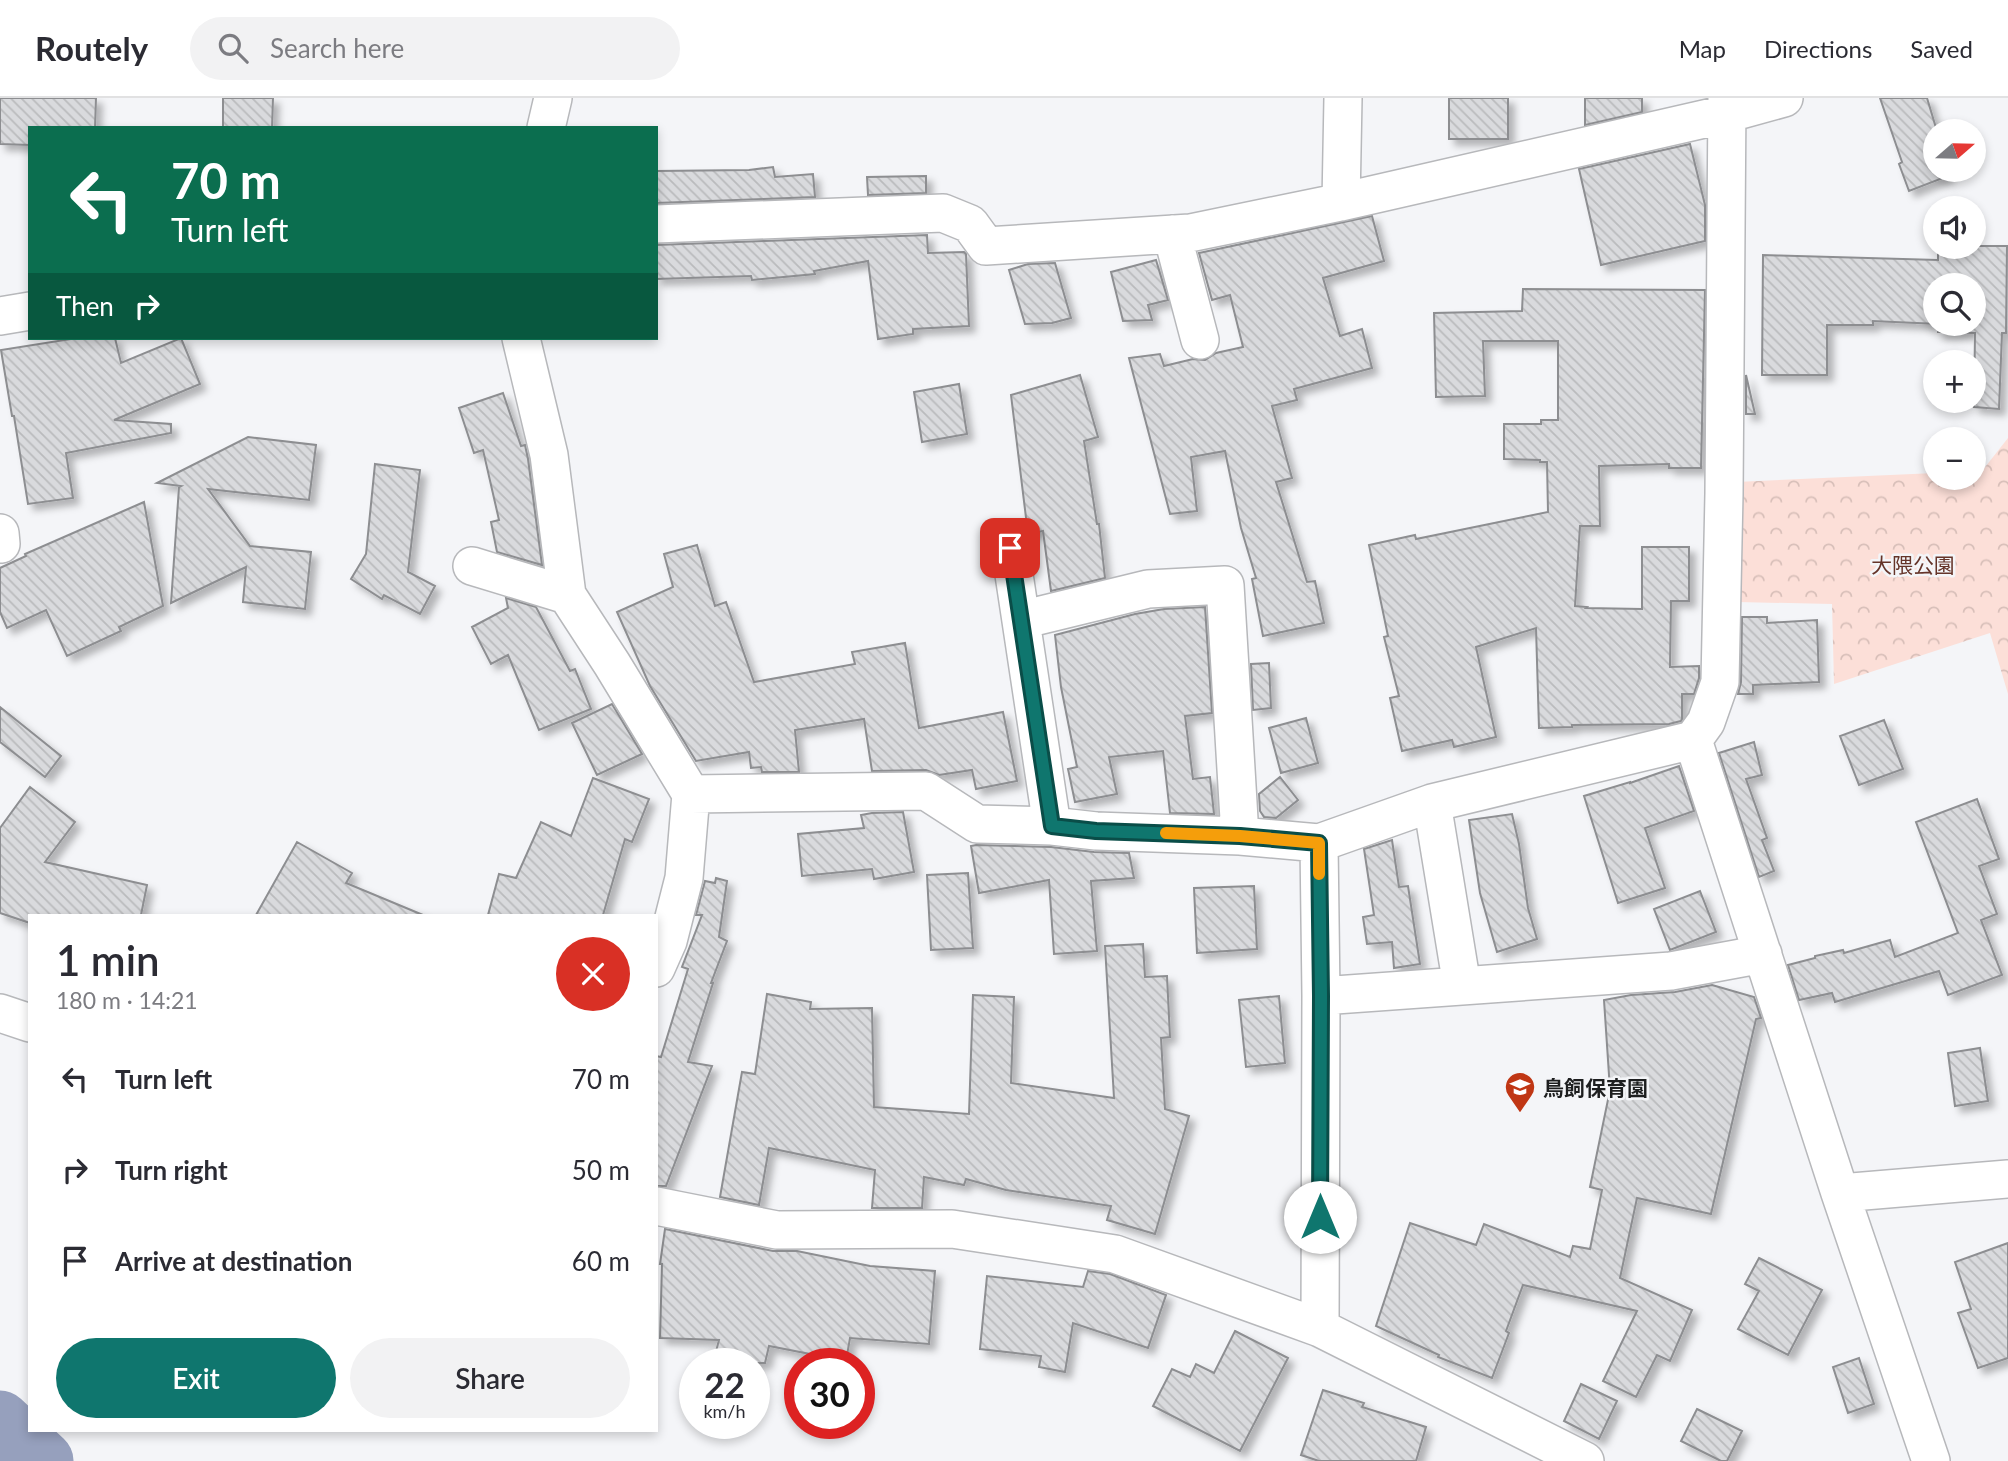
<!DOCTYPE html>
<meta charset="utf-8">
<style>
:root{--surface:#fff;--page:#f2f2f3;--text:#2b2b33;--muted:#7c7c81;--line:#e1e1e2;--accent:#0f766e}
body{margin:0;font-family:Lato,"Noto Sans JP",sans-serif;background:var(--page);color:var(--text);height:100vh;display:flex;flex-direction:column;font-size:26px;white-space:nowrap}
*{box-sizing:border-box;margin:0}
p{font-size:23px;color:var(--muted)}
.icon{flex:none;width:38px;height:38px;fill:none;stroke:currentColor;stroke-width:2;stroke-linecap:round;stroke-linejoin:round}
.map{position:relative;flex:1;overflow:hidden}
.panel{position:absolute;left:28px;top:816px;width:630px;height:518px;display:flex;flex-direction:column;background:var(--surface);border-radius:0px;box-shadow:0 4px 10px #0003}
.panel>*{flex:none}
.top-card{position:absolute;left:28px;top:28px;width:630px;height:214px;border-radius:0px;box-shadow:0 4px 10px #0003;background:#0b6e4f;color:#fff;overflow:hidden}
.needle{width:46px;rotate:70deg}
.fabs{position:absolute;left:1923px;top:21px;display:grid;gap:14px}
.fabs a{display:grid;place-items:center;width:63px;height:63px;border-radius:50%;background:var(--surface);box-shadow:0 4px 10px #0003;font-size:35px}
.speed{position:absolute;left:679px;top:1250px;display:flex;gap:14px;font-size:35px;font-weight:700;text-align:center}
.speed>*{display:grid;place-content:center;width:91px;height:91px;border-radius:50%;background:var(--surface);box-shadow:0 4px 10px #0003;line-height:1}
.speed small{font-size:18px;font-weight:400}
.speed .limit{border:10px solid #d22;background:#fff;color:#111}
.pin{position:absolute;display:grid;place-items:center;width:60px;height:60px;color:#fff;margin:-30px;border-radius:14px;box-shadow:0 4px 10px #0006}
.me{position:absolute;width:77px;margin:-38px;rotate:0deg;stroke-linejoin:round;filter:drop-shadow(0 0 5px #0008)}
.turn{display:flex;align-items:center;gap:24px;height:147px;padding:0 28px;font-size:32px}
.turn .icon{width:91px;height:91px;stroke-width:2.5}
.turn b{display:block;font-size:49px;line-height:60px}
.then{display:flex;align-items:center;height:66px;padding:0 28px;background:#0003;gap:14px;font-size:26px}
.round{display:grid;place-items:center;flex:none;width:74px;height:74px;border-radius:37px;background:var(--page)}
.headline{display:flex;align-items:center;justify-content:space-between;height:119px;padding:0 28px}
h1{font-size:42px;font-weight:600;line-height:52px}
.button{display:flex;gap:14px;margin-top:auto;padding:14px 28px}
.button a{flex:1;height:80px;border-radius:42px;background:var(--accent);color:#fff;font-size:28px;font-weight:600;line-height:80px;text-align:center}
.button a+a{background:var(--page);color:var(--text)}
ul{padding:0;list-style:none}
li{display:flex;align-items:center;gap:21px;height:91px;padding:0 28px}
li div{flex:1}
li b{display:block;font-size:26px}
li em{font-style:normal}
header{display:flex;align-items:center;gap:42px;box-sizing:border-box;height:98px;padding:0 35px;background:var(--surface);border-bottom:2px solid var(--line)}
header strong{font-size:33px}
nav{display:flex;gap:38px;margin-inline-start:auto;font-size:24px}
.search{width:490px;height:63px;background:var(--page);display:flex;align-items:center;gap:18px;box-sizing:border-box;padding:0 24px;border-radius:38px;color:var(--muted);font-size:26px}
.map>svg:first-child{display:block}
.park{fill:url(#park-crowns)}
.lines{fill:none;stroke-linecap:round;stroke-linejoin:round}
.river{stroke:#96a0bd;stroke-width:61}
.building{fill:url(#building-back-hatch);stroke:#8d8e91;stroke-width:2;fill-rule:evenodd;filter:url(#shadow)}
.minor-casing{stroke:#b7b8bb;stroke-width:40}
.minor{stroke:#fff;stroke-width:37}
.route-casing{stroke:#0a4d48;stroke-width:18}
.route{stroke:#0f766e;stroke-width:12}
.slow{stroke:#f59e0b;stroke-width:12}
.labels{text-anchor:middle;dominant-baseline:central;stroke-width:5;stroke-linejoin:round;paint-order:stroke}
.park-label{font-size:21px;fill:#653429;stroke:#f4f5f8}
.poi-label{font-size:21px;font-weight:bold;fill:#1e1f20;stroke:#f4f5f8;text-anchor:start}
</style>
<header>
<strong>Routely</strong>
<div class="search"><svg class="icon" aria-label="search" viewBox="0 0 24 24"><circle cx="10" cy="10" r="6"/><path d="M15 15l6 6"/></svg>Search here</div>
<nav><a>Map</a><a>Directions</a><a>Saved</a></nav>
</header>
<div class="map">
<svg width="2008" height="1363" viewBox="0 0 2008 1363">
<defs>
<pattern id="park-crowns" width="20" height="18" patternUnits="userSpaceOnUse" patternTransform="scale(1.75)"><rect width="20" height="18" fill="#fcdfd8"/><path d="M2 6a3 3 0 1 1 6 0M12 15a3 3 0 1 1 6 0" fill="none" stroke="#d8bfb9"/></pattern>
<pattern id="building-back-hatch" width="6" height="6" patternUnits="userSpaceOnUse" patternTransform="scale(1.75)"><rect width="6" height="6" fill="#d9dadd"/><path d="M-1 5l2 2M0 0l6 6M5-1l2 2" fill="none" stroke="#babbbd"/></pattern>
<filter id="shadow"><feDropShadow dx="6" dy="6" stdDeviation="3.5" flood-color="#0004"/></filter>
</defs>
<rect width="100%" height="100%" fill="#f4f5f8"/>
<path class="park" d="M2008,340v256l-18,-61 -156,51 -2,-80 -95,-2 -1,-120 199,-9 1,5h38v-6l8,-1z"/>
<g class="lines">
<path class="river" d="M0,1323l43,40"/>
</g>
<path class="building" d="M0,0h96l-1,30h-65v17l-30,-1z
M223,0h50l-1,30h-49z
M1449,0h59v41h-59z
M1585,0h57v14l-57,13z
M1880,0h47l9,30v42h10l2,6 -39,15 -10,-27 3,-2z
M1690,46l15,61v36l-104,24 -22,-96z
M773,69l2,10 38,-3 2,23 -159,6v-32l93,-1z
M926,78v17l-58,2 -1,-18z
M1372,118l12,45 -61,17 17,58 22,-7 10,39 -78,21 3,11 -25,6 20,72 -16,4 31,100 8,-1 9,42 -61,13 -11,-57 4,-1 -15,-50 -16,-77 -34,6 6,54 -27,3 -41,-156 31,-4 4,12 29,-7 12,1 11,-7 27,-6 -13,-52 -18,5 -13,-47z
M927,137l1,18 36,-1 2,2 3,72 -56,3v5l-35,5 -10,-78 -54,10 1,3 -63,6 -1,-4 -95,3v-34z
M1974,148h33l-1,87h-4l-3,76 -25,-2 1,-74 -37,-1v-8l-65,-3v4h-46v50h-65l1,-120 175,5v-13zM1936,187h38v39h-38z
M1156,162l12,40 -20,5 4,15 -29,1 -12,-49z
M1055,165l16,55 -19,5 -27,1 -16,-54 19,-6z
M1523,191l182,1 -4,178h-32v-4l-70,2 1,60h-20l-5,80 12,1 -1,1 56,1v-62h47v54h-18l-1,66 29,-1v12l-5,16h-12v25l-1,2 -12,3 -97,1v2l-33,1 -3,-100 -60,19 20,90 -42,10 -2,-7 -50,11 -12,-53 9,-2 -15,-59 4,-1 -19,-91 46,-10 1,4 132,-27 -1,-50h-7v-2l-36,-1v-35h37v-4h17v-79h-75l2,55 -49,1 -2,-84 88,-2z
M77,240h38l6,25 60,-25 19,46 -86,36 57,4v9l-105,20 7,45 -45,6 -14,-88h-2l-11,-66z
M1080,277l18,62 -14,4 13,83h2l6,54 -54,13 -8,-60 -15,3 -17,-139z
M1746,277l9,39h-9z
M959,286l8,50 -45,8 -8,-50z
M503,295l18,53 4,-1 3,14 14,106 -45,-13 -6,-30 8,-2 -16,-70 -9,3 -15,-45z
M248,339l68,8 -7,55 -101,-11 42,57 61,6 -6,57 -62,-7 3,-35 -75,36 8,-116 2,-1 -24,-3z
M375,366l45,6 -12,102 27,14 -15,28 -36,-19 -2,4 -31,-20 15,-25z
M144,404l19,104 -44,21 2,4 -54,25 -21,-46 -39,18 -7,-16v-44l26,-12 -1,-2z
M697,447l18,61 11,-4 28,80 101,-18 -3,-12 53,-9 14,85 84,-16 14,69 -41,8 -4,-19 -33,5 -13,-5 -54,1 -8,-52 -69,11 4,42h-37l-1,-5 -10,1 -2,-16 -53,9 -46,-75 -33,-74 56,-25 -9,-33z
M506,500l30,9 34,64 5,-2 16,40 -52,21 -31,-75 -17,9 -19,-37 36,-19z
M1205,509l7,106 -27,3 8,63 17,-2 4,37 -44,-1 -7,-62 -54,6 8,37 -42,8 -7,-33 9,-2 -16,-80 -6,-52 80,-21 29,-5z
M1742,519h25v6l50,-3 2,62 -66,3v9h-15l3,-12z
M1269,565l2,45 -18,2 -2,-46z
M612,606l30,50 -45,21 -25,-52z
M0,609l61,49 -16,21 -45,-35z
M1306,620l12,45 -37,10 -12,-45z
M1884,622l19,49 -44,16 -19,-49z
M1754,644l8,33 -16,4 21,59 -5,2 12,31 -15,6 -40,-124z
M1679,668l15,45 -49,17 20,60 -47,15 -34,-107 46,-14v1z
M1280,679l18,23 -22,18 -12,-1 -4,-6 -1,-17z
M593,680l56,21 -17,43 -7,-3 -22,76h-115l11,-41 17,4 25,-56 30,14z
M30,689l45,35 -30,40 102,23 -6,30h-111v8l-30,-10v-85z
M1977,701l22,60 -20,7 18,48 -16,6 21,55 -54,20 -9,-24 -104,31 -3,-9 -33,7 -11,-35 27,-7v-2l28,-6 1,3 46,-13 5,17 63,-24 -42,-111z
M903,714l11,60 -40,7 -2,-10 -70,7 -4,-42 66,-6 -3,-13 11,-2z
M1512,716l7,30 9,64 9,31 -40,13 -17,-59 -11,-73z
M1392,742l7,47 9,-1 12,78 -26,4 -2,-26 -25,2 -4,-27 11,-2 -10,-66z
M297,744l55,31 -6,10 77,32h-167z
M976,747l75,2 43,5 35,1 5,25 -43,3 6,70 -43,3 -5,-74 -70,13 -8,-47z
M968,775l5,75 -42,2 -4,-75z
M716,780l11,3 -8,56 8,4 -16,42h2l-25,79 24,4 -46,120h-10v-130l5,1 27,-88 -6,-2 20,-52h-6l9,-34 10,2z
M1254,788l3,63 -60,4 -3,-65z
M1700,793l16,41 -46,18 -16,-41z
M1143,846l2,33 22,-1 3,61 -9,1 4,71 24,7 -34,118 -48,-14 4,-14 -105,-16 -40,-11 -2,6 -40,-8 -2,31h-50l3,-38 -106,-22 -10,57 -39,-8 22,-125 13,2 12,-80 44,8 -1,7 62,-1 2,99 95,7 4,-119 41,2 -3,86 103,15 -9,-152z
M1712,887l42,12 7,21 -5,1 -45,195 -74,-16 -17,80 72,32 -22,51 -13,-6 -21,42 -33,-16 34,-70 -114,-26 -17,46 3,2 -17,45 -54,-21 1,-2 -63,-29 34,-103 66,22 8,-21 86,33 3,-11 17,3 12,-59 -12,-3 20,-97 -6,-90 27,-5 44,-3z
M1279,898l6,67 -39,4 -7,-67z
M1980,950l8,53 -33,5 -7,-53z
M665,1131l108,22h24l73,15 65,5 -6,73 -79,-6 -4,23 -77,-15 -4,17h-52l6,-23 -59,-2 2,-74h-2z
M2008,1145v115l-30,10 -20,-55 13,-4 -16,-47z
M1759,1160l63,32 -34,65 -50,-26 21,-38 -14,-7z
M1088,1173l22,3 56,21 -18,53 -75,-25 -8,49 -26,-5 2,-11 -61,-7 7,-73 96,11z
M1235,1233l53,27 -48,93 -87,-45 19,-37 18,8 6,-13 18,9z
M1859,1260l15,46 -26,9 -15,-46z
M1581,1286l36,17 -18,38 -35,-18z
M1323,1292l41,13 -2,4 64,20 -10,34h-97l-18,-6z
M1697,1311l45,22 -15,30h-6l-40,-20z"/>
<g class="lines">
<g class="minor-casing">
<path id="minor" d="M546,30l7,-30
M1341,104l2,-104
M656,126l287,-11 27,11 16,22 204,-13 151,-31 385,-88 58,-16
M1172,136l28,106
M0,218l30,-5
M521,240l28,117 18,140 45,69 79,130 -7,84 -16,63 -12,27
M0,435l1,11
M1010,450l42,278
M472,468l95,29
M1021,522l127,-31 77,-4 15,251
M1693,642l147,453 91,268
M691,696l235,-3 51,33 75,2 44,5 144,5 79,7
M1432,705l30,183
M1321,898l350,-25 92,-17
M0,915l30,10
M1840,1095l168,-14
M656,1108l121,24 175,-1 163,25 205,74 265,133
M1320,1230l1,-332 -2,-153 113,-40 261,-63 13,-18 14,-40 4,-188 3,-396"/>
</g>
<use href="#minor" class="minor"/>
</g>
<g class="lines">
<g class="route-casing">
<path id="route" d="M1010,450l42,278 44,5 144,5 79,7 2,153 -1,221"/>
</g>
<use href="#route" class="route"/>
<path class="slow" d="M1166,735l74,3 79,7v31"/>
</g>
<defs>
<g id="school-pin" transform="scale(1.575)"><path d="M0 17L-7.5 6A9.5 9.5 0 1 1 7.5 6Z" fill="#c03614" stroke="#f4f5f8"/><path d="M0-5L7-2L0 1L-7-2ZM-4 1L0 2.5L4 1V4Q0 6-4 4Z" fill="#fff"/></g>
</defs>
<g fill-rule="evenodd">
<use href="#school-pin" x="1520" y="989"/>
</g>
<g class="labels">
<g class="park-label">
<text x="1913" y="466">大隈公園</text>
</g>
<g class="poi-label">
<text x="1543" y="989">鳥飼保育園</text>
</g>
</g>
</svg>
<div class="fabs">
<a><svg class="needle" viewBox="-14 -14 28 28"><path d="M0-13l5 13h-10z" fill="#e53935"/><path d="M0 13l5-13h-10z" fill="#7c7c81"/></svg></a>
<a><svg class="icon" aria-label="sound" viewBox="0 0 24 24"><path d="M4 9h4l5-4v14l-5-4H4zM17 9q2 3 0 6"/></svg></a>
<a><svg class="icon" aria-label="search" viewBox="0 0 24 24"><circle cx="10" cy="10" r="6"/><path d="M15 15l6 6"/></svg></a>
<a>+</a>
<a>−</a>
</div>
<div class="speed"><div>22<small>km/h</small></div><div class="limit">30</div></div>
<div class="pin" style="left:1010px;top:450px;background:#d93025"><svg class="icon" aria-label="arrive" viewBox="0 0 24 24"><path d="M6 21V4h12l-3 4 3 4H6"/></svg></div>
<svg class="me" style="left:1320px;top:1119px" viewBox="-20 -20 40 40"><circle r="19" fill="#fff"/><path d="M0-13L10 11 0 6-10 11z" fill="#0f766e"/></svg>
<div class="top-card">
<div class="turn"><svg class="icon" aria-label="left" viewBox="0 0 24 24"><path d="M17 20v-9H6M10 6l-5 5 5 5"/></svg><div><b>70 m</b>Turn left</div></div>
<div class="then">Then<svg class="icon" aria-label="right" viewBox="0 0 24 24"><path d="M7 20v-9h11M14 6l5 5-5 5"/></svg></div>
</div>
<section class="panel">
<div class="headline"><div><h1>1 min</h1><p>180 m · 14:21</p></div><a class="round" style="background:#d93025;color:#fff"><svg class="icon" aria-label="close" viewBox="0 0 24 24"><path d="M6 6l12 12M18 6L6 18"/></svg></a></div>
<ul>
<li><svg class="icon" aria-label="left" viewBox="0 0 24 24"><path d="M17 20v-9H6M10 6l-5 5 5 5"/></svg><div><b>Turn left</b></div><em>70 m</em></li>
<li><svg class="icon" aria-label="right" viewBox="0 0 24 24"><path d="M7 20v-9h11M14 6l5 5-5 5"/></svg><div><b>Turn right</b></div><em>50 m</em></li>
<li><svg class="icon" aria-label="arrive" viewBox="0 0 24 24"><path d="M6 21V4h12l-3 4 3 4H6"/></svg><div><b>Arrive at destination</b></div><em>60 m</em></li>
</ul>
<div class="button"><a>Exit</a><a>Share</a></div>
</section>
</div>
